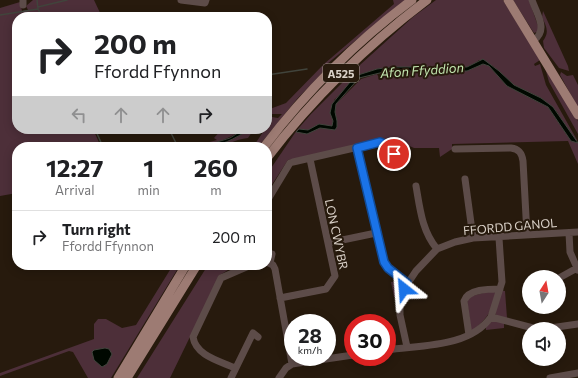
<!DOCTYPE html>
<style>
:root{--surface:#fff;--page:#f6f6f6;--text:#202124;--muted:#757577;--line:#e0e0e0}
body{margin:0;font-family:Commissioner,sans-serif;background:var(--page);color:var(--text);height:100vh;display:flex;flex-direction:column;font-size:15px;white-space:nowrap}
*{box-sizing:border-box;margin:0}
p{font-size:13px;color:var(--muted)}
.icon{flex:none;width:22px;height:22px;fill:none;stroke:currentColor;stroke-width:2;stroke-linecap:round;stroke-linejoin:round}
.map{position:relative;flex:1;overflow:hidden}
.details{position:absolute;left:12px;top:142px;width:260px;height:128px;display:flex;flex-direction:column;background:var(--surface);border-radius:16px;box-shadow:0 2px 10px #0003}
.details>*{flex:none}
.guide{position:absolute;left:12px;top:12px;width:260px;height:122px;border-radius:16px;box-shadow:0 2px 10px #0003;background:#fff;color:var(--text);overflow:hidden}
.needle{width:26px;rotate:11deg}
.tools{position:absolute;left:522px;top:270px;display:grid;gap:8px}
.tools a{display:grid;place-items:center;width:44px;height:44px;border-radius:50%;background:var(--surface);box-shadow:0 2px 10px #0003;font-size:20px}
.speed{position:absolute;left:284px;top:314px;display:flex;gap:8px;font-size:20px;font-weight:700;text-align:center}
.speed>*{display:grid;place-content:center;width:52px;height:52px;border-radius:50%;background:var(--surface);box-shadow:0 2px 10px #0003;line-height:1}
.speed small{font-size:10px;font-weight:400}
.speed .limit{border:6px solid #d22;background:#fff;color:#111}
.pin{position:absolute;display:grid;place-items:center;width:34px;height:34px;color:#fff;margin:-17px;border:2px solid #fff;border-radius:50%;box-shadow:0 1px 4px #0007}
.me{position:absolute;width:44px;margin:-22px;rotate:332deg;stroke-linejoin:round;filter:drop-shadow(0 0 3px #0008)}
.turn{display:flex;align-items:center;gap:14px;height:84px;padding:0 16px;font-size:18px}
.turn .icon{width:52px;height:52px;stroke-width:2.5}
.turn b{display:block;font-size:28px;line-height:34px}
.lanes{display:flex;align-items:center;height:38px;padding:0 16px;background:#0003;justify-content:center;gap:20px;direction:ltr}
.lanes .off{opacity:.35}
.eta{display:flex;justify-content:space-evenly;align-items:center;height:68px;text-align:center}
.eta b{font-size:24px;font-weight:700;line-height:28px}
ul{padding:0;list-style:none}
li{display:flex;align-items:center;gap:12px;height:52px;padding:0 16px;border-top:1px solid var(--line)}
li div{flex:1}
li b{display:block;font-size:15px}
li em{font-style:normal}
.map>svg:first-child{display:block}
.green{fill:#4d2f39}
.water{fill:#000800;stroke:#41443c}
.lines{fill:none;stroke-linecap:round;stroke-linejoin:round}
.stream{stroke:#41443c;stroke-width:1.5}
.minor{stroke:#5d4c49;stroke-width:7}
.major{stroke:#9d7b73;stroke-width:9}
.route-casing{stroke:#114b97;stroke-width:10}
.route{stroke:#1a73e8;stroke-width:7}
.labels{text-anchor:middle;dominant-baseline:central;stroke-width:4;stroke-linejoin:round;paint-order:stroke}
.shield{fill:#271a0d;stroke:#a4998f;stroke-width:1}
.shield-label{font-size:11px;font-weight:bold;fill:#d9d0c7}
.street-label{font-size:12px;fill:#d9d0c7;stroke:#271a0d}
.water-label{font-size:13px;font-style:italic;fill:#c3e7b0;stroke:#271a0d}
</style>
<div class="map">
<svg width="578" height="378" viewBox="0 0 578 378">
<rect width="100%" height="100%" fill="#271a0d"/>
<path class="green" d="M33,0h61l8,17h-85v112h76l8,18h-84v46l-17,3v-188l20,-6 2,9 6,-1 -2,-4z
M393,0h12l-78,64 -1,5 -29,30 -39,48h-5l12,-18h2l5,-11 -5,3v-2l5,-2 6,1 4,-4h-15v-4l19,-7 38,-39 70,-60z
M436,0h67l37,60 -6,4 1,2 5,-2 6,21 31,55h-3l-17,-28 -16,-14 -27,-13 -21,-19 -14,-6 -5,4 -7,3h-76l-14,2 -22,7 -12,16 -9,8 2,4 25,-25 16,-5 2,4h3v-6l48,-2 37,1 16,-7 6,2 18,20 41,21 23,34 7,2v21l-10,-23 -116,3v5l-12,8 -1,-9h-25l-9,-4 -9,3 -11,-6 -97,19 -21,32v-18l30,-44 14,-16 50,-50 52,-47z
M513,0h16l10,29 -2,3 -3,1 -2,-3z
M543,11l25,55 1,5 -10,-3 -15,-20 -1,-7c7,-9 3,-15 -1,-24z
M544,64l34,57v13l-29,-52z
M561,72l6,4 6,-1 5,10v23l-18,-33z
M222,129h22c-16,10 -34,18 -53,18l26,-7 -3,-2z
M250,129h4l-6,9c-13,1 -23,9 -35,9l24,-10z
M173,265h7l-69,113h-23l-15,-26 -4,-1 -69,25v-3l94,-34v-15l4,-5h8l16,9 14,-3z
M208,265h28l-16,10 -50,103h-33z
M399,281l1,5 -2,11h-4l-3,-15z
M491,291l5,2c-4,18 -8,25 -23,37l-2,-1 -4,-29 5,-4z
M502,291h3l2,27 -10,-2 -2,-3z
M494,320l10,2v6l-18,2v-4z"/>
<path class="water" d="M483,59l16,12 15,14 27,13 12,9 25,36 -7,-2 -23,-34 -41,-21 -18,-20 -6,-2 -16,7h-79l-29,7 -23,26 -1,8 2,9v6l-2,3 -15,-2 -13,6 -11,-2 3,-3 9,1 11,-6 13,2 1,-5 -3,-8 2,-9 23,-28 22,-7 14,-2h76z
M244,129h6c-16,10 -30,18 -49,18l29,-9z
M105,348l4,1 3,5 -5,10 -5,3 -8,-7 -2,-8 2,-2z"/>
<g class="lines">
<path class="stream" d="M37,0l1,9 4,8
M38,7l29,-7
M0,15l38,-6
M267,75l40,-6
M95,129l8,18
M169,129l9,18"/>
<path class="minor" d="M23,0v5
M181,0l24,3 1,-3
M532,0c5,15 17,30 1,41
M357,148l27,114 4,6 19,15
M455,149l56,-1c8,1 11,5 12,13l4,74
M465,179l8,59
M416,186c4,23 6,45 21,63
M267,201l23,-38 3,-1 87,-20 9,4 5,9
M569,233l1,19 8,18
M328,243l48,-10
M267,262l6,3 2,4 17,95
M270,263l2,-9
M549,275l1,2
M559,278l18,-10
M280,298l46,-9 9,-13 -25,-117
M491,317l11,-35 -3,-44
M469,335l-5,-34c4,-12 25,-12 36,-12
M407,347l-7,-32v-16l4,-10 12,-18 21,-22 18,-7 18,-4 105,-6
M387,350c33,-5 82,-2 104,-33l42,11 10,1 35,-5
M235,368c-15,-7 -39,-12 -42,-31l28,-59 30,-13
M231,378l22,-45 5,4
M279,378l7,-10 6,-4 61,-9
M550,378l28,-5"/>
<path class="major" d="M508,0l70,115
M264,147c42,-55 93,-106 148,-147
M267,158c46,-60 99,-112 160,-158
M118,378l68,-113
M127,378l70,-113"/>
</g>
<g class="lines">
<g class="route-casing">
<path id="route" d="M394,154l-5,-8 -9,-4 -23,6 27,114 4,6 19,15 -3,6"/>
</g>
<use href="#route" class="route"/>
</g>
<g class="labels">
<rect class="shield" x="323" y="64" width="36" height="18" rx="3"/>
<g class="shield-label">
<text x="341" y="73">A525</text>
</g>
<g class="street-label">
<text transform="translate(510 226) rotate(-5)">FFORDD GANOL</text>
<text transform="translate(337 234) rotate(78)">LON CWYBR</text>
</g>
<g class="water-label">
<text transform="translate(422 70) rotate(-4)">Afon Ffyddion</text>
</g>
</g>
</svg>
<div class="tools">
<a><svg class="needle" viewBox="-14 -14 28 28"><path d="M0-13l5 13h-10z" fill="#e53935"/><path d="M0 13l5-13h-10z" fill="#757577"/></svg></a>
<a><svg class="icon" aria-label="sound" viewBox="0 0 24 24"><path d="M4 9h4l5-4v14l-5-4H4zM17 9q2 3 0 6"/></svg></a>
</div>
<div class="speed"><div>28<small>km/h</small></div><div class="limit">30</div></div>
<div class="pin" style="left:394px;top:154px;background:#d93025"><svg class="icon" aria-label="arrive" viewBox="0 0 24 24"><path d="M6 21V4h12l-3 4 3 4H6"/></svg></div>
<svg class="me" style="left:404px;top:289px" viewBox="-20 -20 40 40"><path d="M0-17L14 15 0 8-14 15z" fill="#1a73e8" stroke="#fff" stroke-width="4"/></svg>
<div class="guide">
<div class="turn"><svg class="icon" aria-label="right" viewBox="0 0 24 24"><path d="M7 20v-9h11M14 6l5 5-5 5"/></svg><div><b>200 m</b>Ffordd Ffynnon</div></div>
<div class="lanes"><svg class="icon off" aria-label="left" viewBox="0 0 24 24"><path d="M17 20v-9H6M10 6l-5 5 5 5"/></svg><svg class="icon off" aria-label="ahead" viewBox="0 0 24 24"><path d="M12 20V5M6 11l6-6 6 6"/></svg><svg class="icon off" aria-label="ahead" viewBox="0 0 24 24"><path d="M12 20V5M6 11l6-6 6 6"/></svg><svg class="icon" aria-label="right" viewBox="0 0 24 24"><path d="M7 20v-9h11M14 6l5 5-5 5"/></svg></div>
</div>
<section class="details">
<div class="eta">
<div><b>12:27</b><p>Arrival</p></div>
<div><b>1</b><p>min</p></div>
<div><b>260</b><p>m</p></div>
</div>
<ul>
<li><svg class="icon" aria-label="right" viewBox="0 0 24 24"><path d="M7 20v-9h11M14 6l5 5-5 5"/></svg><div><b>Turn right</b><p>Ffordd Ffynnon</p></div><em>200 m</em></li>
</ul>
</section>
</div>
